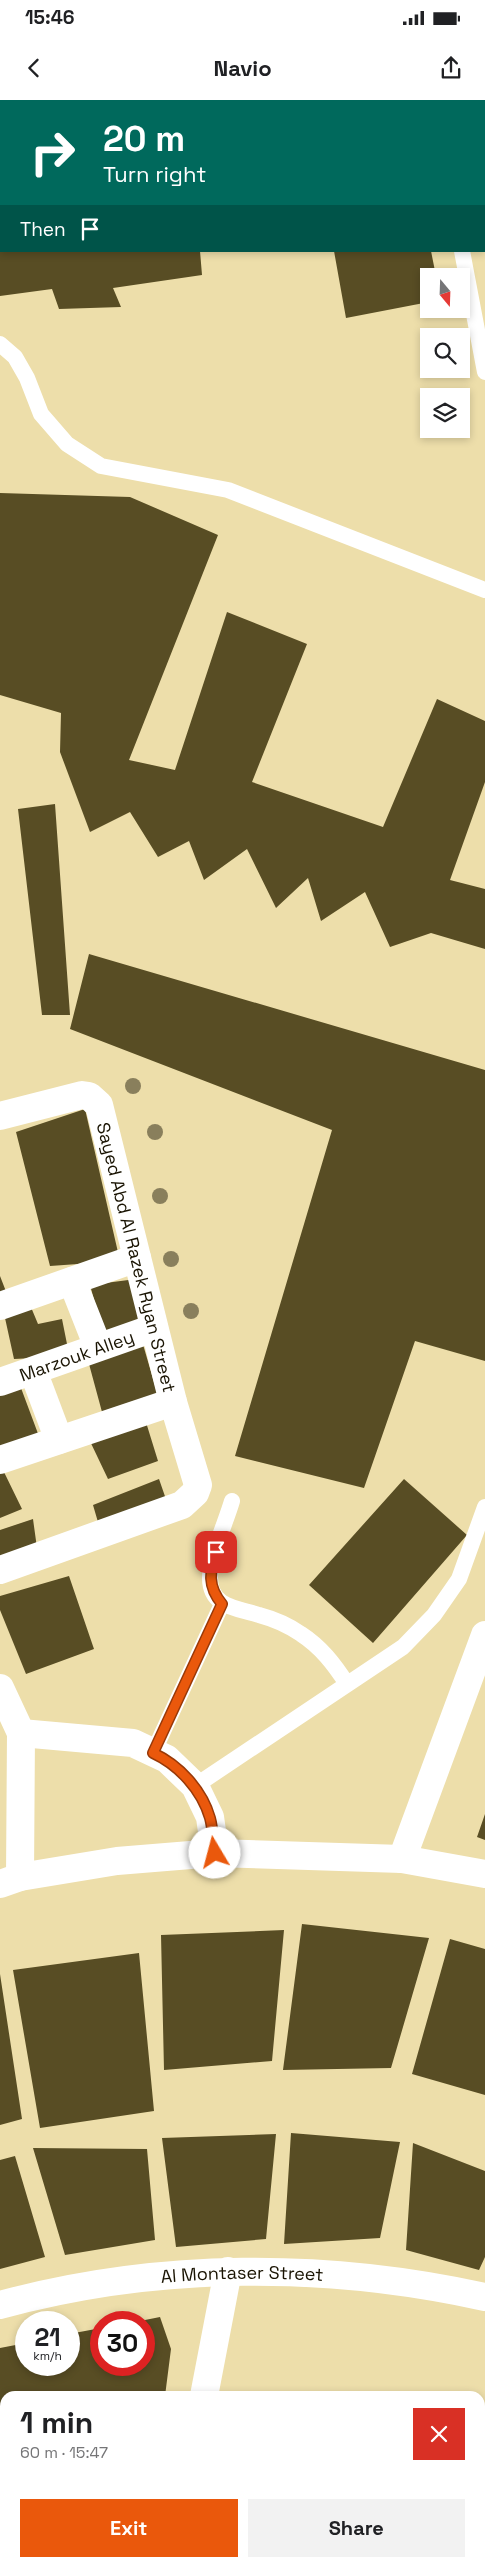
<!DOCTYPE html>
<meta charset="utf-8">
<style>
:root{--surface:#fff;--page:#f2f2f2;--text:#202124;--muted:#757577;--accent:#ea580c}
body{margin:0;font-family:"Space Grotesk",sans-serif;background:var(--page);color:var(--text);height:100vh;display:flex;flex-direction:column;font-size:19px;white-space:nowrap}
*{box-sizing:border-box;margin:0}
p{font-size:16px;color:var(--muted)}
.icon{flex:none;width:28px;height:28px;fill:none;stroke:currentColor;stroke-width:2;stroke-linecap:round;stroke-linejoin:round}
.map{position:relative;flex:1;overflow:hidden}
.sheet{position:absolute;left:0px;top:2291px;width:485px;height:176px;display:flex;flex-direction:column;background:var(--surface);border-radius:15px 15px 0 0;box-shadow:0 2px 8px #0003}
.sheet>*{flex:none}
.guide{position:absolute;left:0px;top:0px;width:485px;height:152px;box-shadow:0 2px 8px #0003;background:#00695c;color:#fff;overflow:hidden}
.needle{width:32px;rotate:161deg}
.tools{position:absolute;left:420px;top:168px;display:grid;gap:10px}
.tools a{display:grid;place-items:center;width:50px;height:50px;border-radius:0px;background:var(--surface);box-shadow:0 2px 8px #0003;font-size:25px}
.speed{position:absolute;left:15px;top:2211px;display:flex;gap:10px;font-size:25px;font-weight:700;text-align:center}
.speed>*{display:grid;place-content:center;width:65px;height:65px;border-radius:50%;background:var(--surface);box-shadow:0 2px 8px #0003;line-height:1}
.speed small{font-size:12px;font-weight:400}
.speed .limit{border:8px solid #d22;background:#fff;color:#111}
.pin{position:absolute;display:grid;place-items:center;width:42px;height:42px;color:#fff;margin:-21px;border-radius:10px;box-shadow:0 2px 8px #0006}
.me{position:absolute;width:55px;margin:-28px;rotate:352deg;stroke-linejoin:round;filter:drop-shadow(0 0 4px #0008)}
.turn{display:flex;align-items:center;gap:18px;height:105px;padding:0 20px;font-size:22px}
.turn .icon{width:65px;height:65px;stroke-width:2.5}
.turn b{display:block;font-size:35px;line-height:42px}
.then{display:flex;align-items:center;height:48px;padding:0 20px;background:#0003;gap:10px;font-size:19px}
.round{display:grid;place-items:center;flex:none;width:52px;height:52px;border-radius:0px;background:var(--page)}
.summary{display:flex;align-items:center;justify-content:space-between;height:85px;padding:0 20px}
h1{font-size:30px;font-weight:600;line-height:38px}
.primary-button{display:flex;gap:10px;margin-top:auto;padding:10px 20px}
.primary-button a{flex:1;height:58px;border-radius:0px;background:var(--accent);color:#fff;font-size:20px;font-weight:600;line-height:58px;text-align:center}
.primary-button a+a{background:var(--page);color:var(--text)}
.status{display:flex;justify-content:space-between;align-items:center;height:35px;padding:0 25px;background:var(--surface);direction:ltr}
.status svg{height:14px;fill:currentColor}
header{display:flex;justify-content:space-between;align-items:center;height:65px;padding:0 20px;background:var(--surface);font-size:22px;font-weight:600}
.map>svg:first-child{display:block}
.building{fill:#584d24}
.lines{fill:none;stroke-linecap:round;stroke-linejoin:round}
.lane{stroke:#fff;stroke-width:16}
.street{stroke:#fff;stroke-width:28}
.tree{fill:#897f5c}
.route-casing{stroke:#983908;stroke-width:12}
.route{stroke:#ea580c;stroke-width:9}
.labels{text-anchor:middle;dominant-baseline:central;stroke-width:5;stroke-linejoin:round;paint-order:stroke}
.street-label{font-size:18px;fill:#191302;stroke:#faebb7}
</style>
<div class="status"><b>15:46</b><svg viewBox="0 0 49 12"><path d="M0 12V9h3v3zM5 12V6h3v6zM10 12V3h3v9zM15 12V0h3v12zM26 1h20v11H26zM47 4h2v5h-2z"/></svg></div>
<header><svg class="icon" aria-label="back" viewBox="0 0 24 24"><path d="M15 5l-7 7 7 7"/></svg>Navio<svg class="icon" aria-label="share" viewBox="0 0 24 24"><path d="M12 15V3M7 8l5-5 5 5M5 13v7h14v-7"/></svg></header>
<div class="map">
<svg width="485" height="2467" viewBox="0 0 485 2467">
<rect width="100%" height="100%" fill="#eddeaa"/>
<path class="building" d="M0,151h200l2,24 -89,13 8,19 -62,2 -7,-20 -52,7z
M334,151h97l5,25h-7v26l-83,16z
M0,393l130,4 88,38 -89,225 46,10 52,-158 80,32 -55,138 131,45 54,-128 48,22v61l-35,98 35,9v60l-54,-16 -41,14 -25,-55 -44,29 -13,-43 -32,30 -29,-59 -43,31 -15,-39 -31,16 -28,-45 -40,20 -30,-80 1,-39 -61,-18z
M55,704l15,211h-28l-24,-206z
M89,854l396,116v291l-70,-20 -51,147 -129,-32 97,-326 -262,-101z
M85,1009l35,152 -70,5 -34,-134z
M0,1176l7,18 -7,2z
M136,1179l12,43 -44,14 -14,-51z
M28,1200l10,24 24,-5 6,30 -14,8 -40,2 -9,-41z
M142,1241l16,55 -56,16 -13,-48z
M21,1288l19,51 -40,10v-55z
M145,1319l13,42 -50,18 -20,-42z
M3,1370l19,39 -22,9v-47z
M159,1379l9,26 -68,24 -7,-24z
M404,1379l63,56 -94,108 -64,-58z
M33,1419l4,29 -37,15v-33z
M69,1476l25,73 -68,25 -26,-64v-14z
M485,1714v26l-8,-3z
M302,1824l127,14 -38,130 -108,2z
M284,1830l-12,131 -108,9 -3,-135z
M450,1839l35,10v146l-73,-21z
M139,1853l15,158 -114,17 -27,-158z
M0,1874l22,145 -22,6z
M291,2033l109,9 -20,96 -96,6z
M276,2034l-10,105 -90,8 -14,-109z
M413,2043l72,28v86l-6,13 -73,-20z
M33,2048l114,1 8,91 -90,15z
M15,2056l30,101 -45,12v-109z
M160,2217l11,32 -6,47h-160l-1,87 -4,-19v-116l26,-5v22h43v-31l32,-6v37h43v-43h-9z
M423,2292l12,4h-13z
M480,2309l5,2v89l-5,-1z
M485,2431v36h-45l1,-5h39v-30z
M40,2462h96l-1,5h-95z
M247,2462h85l-1,5h-85z"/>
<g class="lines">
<path class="lane" d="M432,0l1,1
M462,151l23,121
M0,244l15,13 12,21 14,36 26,30 34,22 127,24 257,100
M232,1401c-6,21 -22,55 -22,77 0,30 28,30 49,37 15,4 29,10 42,19 20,13 33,30 46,50
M153,1653l69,-149
M195,1686l208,-139 31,-32 25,-36 26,-72"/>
<g class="street">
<path id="s1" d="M0,1016l82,-21 7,1 10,9 74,297 25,83 -3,8 -13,12 -182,65"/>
<path d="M72,1181l26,66"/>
<path d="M0,1206l137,-48"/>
<path d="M33,1271l26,69"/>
<path id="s2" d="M0,1282l154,-54"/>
<path d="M0,1360l173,-58"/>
<path d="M0,1588l21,45 -1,144"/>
<path d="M21,1633l112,10 34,16 28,27 15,31 5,36"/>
<path d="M402,1759l83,-224"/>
<path d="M0,1784l20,-7 97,-16 98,-8 187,6 83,15"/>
<path id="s3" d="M0,2205c158,-43 326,-43 485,-8"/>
<path d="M204,2296l24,-125"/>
<path d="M171,2467l1,-5"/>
</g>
</g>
<g class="tree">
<circle cx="133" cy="986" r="8"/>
<circle cx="155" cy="1032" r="8"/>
<circle cx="160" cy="1096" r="8"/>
<circle cx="171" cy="1159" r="8"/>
<circle cx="191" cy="1211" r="8"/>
</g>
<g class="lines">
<g class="route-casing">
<path id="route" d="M215,1753c-2,-12 -2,-24 -5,-35 -8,-28 -31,-53 -57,-65l69,-149c-15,-18 -12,-32 -6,-52"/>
</g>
<use href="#route" class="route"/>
</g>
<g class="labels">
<g class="street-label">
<text stroke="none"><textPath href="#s1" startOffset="262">Sayed Abd Al Razek Ryan Street</textPath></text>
<text stroke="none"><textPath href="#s2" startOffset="81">Marzouk Alley</textPath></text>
<text stroke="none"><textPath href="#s3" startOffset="245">Al Montaser Street</textPath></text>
</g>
</g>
</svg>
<div class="tools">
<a><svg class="needle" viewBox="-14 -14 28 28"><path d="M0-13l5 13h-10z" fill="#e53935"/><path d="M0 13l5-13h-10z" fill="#757577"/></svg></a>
<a><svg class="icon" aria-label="search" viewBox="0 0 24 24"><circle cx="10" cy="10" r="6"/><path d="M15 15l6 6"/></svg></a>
<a><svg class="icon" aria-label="layers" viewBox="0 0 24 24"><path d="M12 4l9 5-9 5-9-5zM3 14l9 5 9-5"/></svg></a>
</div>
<div class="speed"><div>21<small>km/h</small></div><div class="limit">30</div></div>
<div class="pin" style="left:216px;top:1452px;background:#d93025"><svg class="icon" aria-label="arrive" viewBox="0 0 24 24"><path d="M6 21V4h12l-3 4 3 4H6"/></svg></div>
<svg class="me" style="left:215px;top:1753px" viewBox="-20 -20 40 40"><circle r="19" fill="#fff"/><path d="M0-13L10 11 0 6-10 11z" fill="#ea580c"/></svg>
<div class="guide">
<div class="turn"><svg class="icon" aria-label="right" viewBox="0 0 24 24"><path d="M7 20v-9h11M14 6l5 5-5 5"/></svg><div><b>20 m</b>Turn right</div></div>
<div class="then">Then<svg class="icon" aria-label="arrive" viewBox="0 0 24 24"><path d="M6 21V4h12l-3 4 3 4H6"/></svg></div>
</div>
<section class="sheet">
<div class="summary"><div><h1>1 min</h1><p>60 m · 15:47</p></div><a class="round" style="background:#d93025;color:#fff"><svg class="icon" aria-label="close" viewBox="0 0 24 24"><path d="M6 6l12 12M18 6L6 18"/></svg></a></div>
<div class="primary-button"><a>Exit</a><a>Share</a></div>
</section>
</div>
